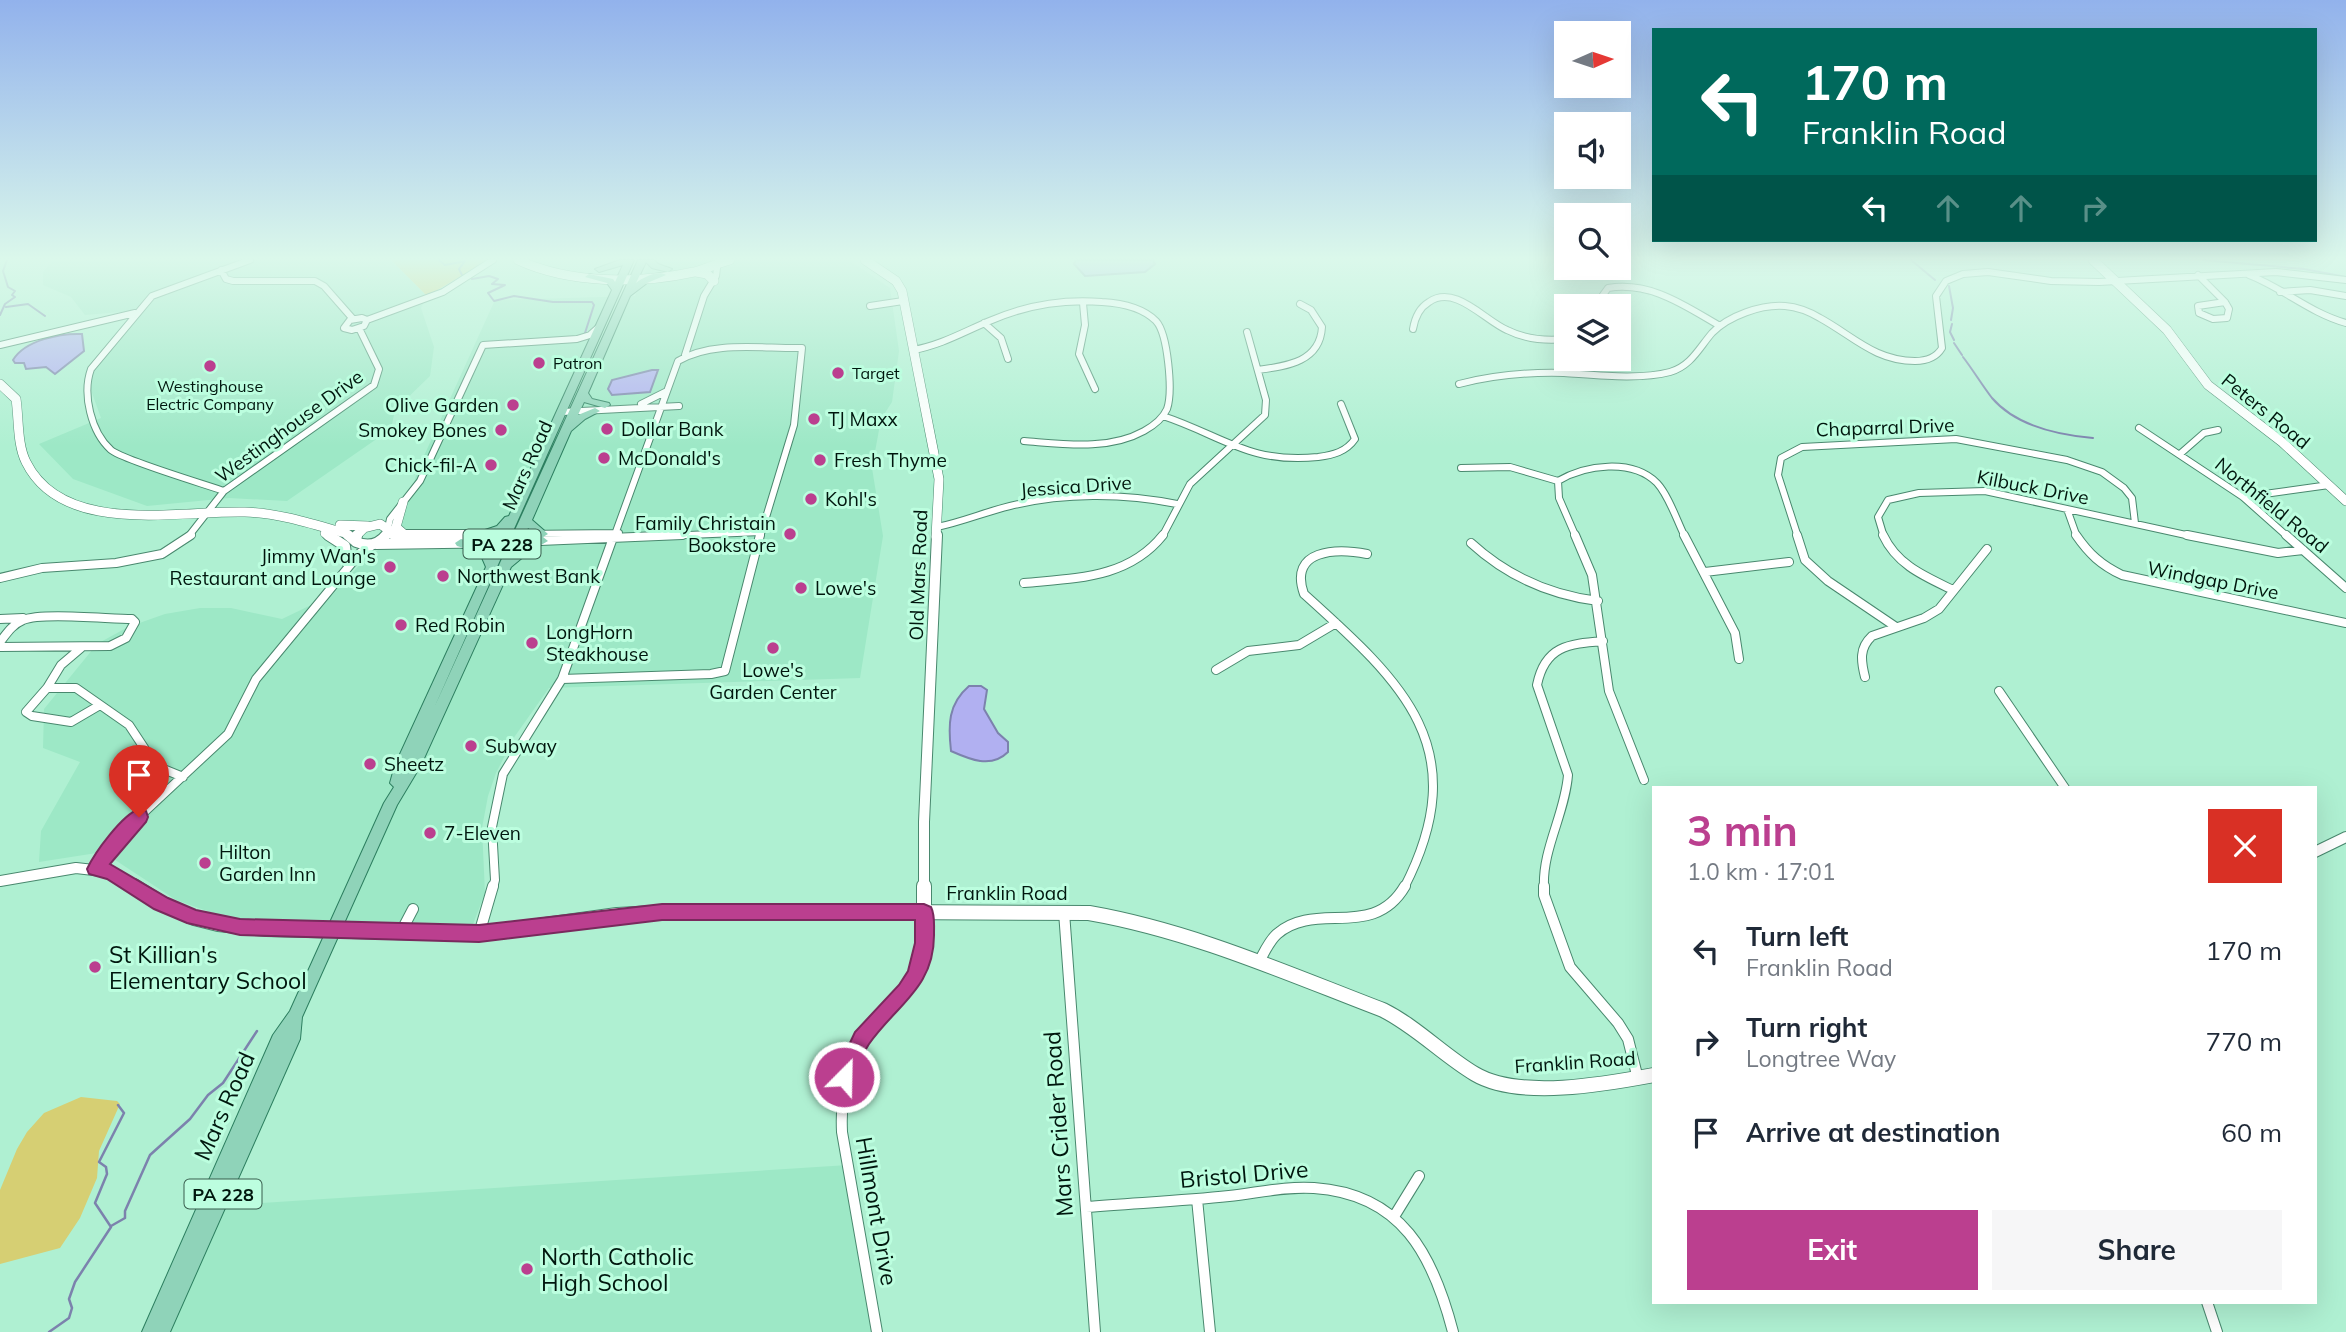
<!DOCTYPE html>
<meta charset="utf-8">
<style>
:root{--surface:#fff;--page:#f6f6f7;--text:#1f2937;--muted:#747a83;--accent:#bb3f8f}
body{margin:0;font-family:Mulish,sans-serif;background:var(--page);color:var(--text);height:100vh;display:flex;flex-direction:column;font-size:26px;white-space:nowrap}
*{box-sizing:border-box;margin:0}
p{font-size:23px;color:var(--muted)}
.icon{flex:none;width:38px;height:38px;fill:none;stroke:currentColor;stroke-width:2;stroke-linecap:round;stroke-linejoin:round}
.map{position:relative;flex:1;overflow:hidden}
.sheet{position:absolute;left:1652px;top:786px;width:665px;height:518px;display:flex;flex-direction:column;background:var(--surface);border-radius:0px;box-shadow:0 7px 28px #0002}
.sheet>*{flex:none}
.banner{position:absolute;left:1652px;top:28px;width:665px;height:214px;border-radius:0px;box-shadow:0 7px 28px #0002;background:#00695c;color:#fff;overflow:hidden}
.needle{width:46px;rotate:87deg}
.fabs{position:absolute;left:1554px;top:21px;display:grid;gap:14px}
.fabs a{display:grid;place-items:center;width:77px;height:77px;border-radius:0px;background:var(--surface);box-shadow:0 7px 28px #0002;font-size:35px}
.pin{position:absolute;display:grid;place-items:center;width:60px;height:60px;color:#fff;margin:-72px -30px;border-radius:50% 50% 50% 0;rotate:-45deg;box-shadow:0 0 7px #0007}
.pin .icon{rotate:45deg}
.me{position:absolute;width:77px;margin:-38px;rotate:23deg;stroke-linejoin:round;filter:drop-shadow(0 0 5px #0008)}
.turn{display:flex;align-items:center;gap:24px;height:147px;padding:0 35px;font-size:32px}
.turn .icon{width:91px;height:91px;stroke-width:2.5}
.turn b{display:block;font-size:49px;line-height:60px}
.lanes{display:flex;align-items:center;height:66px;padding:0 35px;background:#0003;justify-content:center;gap:35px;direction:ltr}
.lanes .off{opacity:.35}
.round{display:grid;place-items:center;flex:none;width:74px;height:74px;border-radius:0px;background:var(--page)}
.overview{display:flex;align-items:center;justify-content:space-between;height:119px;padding:0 35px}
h1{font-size:42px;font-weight:700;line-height:52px;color:var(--accent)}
.cta{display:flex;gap:14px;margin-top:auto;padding:14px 35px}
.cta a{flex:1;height:80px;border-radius:0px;background:var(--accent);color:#fff;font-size:28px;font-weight:700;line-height:80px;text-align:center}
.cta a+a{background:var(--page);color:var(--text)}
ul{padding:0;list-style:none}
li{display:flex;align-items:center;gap:21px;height:91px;padding:0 35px}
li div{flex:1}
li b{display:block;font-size:26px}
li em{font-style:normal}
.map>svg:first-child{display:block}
.built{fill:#9de8c6}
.green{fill:#d6cf73}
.water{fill:#b1b0f1;stroke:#7c82ad;stroke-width:2}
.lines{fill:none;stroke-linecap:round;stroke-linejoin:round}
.stream-far1{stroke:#7c82ad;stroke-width:2}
.stream{stroke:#7c82ad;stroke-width:2.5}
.street-far2-casing{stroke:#49886e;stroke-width:8}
.street-far1-casing{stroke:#49886e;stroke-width:10}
.street-casing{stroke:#49886e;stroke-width:12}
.secondary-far2-casing{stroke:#49886e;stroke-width:10}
.secondary-far1-casing{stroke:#49886e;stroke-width:12}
.secondary-casing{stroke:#49886e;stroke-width:16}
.primary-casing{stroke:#2c7e5f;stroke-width:2}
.street-far2{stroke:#fff;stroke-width:6}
.street-far1{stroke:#fff;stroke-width:8}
.street{stroke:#fff;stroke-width:10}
.secondary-far2{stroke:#fff;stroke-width:9}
.secondary-far1{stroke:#fff;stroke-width:10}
.secondary{stroke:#fff;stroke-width:14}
.primary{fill:#8fd3b9;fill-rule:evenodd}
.route{fill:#bb3f8f;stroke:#7a295d;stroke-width:2}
.poi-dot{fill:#bb3f8f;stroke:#bcfedf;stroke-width:2.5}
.labels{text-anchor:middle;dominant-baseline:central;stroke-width:6;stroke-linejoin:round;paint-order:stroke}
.far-poi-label{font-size:16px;fill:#00170e;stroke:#bcfedf;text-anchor:start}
.shield{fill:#bcfedf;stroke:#385c4d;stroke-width:2}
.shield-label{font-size:18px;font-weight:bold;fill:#00170e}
.poi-label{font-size:19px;fill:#00170e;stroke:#bcfedf;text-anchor:start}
.street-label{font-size:19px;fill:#00170e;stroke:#bcfedf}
.near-poi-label{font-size:23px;fill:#00170e;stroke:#bcfedf;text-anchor:start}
.near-street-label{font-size:23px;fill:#00170e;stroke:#bcfedf}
</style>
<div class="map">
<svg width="2346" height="1332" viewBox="0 0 2346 1332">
<rect width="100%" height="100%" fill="#aff0d2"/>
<path class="built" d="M391,260l36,36 -6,12 13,39 -4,29 -35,34 -4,19 -104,72 -58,-3 -82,8 -74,-27 -34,-35 62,-26 -10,-28 2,-18 51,-62 -59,5 -14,-18 -28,-12v-13l9,-11z
M651,260h198l41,28 9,63 -7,51 -11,17 -9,49 11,68 -23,142 -311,10 -34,48 -19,37 -8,23 -6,32 3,65 -13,34 -204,-4 -38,-4 -54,-19 -73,-48 -64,10 2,-31 39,-69 -37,-14 1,-39 53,-65 31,-17 37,-13 35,-6h31l51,11 50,-24 33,-36 16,-11 14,-1 23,-78 77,-169 140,-4z
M848,1165l29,167h-716l56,-126z"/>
<path class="green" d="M391,260h98l-62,36z
M81,1097l36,4 3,3 -21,47 -2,27 -17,40 -20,30 -60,16v-74l17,-41 10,-17 17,-19z"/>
<path class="water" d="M1076,260h77l2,4 -10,8 -60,4 -11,-12z
M82,334l2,17 -29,23 -9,-7 -20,2 -2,-6h-9l-2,-3c12,-20 48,-27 69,-26z
M652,370h6l-8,22 -38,3 -4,-6 4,-9z
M969,686h12l6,4 -3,19 14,24 10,9v10c-17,17 -39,7 -57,-1 -3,-26 -3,-47 18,-65z"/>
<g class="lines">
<path class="stream-far1" d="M439,260l6,5 20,-4 -6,8 3,6
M1911,260l24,20
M2203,260l101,9 42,8
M472,279l17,-3 9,3 -6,5 13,1 -17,8 6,8 20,-5 39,6h39l2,3 -9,28
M1949,286l4,22 -2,12
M6,307l22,-3 17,12
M0,315l5,-11 10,-7 -3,-2 3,-4 -7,-4 -5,-16 4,-11
M1952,324l-2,8 4,8
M1954,343l8,12
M1963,357c10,13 19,28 29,41 24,28 66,37 101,40"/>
<path class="stream" d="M111,1226l14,-8v-7l25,-56 40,-36 18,-24 15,-12 34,-52
M49,1332l20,-14 3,-10 -3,-9 6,-17 36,-55 -16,-24 12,-29 -1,-7 -7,-5 25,-49 -6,-8"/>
<g class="street-far2-casing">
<path id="street-far2" d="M221,270l5,9 7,2h82l9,5 29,33
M2198,275l27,27
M2249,275c34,13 61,38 97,48
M2280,292l30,-2 36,6
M2225,302l4,7 -2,9 -14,1 -14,-6 -1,-7z
M1083,303l2,22 -6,29 16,35
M870,306l33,-5
M1595,306l13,-18c43,-7 77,18 112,38
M362,318l5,2 -3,6 -12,4 -8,-2 6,-8z
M367,320l76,-28 50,-32
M984,323l17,15 7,21
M1413,329c2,-12 6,-21 16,-27 26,-18 55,18 78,28 18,9 39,11 59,9
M0,345l135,-32
M913,350c29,-5 52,-19 79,-30 35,-15 73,-21 110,-18 18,1 40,5 54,19 12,13 17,71 11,88 -4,9 -14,17 -23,22 -36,20 -81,13 -120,10
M685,355l19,-59 12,-20 2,-16
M1258,370c29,-4 62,-8 64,-43l-11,-17 -11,-6
M1459,384c35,-9 69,-12 105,-11 32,2 76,7 106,-1 21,-6 29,-24 42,-39 16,-17 50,-29 73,-27 12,1 25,6 35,12 33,18 55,43 95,43 12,0 21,-3 27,-13l-6,-52 10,-15 17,-7 25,-2 63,9 48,1 177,-10 70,8
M641,404l24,-12
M562,412l117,-6
M1163,416c60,20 86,48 155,41 15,-2 28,-5 37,-18l-14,-35
M2139,428l104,69 45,40
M2180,454l24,-21 14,-3
M1461,468l49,-1 48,14
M224,491c-20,-7 -101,-31 -113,-41 -20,-18 -29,-56 -20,-81l61,-73 98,-36
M2243,497l86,-12
M2067,509l10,28
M937,527c25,-5 48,-15 73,-21 53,-13 113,-13 167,-2
M388,528l2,-9 30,-38 63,-136 94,-6 13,-4 9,-8
M519,534l100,-1
M188,537l36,-46 150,-106 5,-16 -20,-41
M614,537l64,-176c35,-21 85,-12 124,-13l-8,77 -34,112
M639,537l122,-5
M1162,537l28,-53 75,-69 1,-15 -19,-68
M1576,537l-17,-39 -1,-17c27,-16 74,-23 99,2 12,13 20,38 28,54
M1798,537l-20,-62 3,-17 21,-11 154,-8 111,21 35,12 22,16 8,10 3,25
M1884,537l-6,-20 10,-17 31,-7 66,-2 210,46"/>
</g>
<g class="street-far1-casing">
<path id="street-far1" d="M1575,535l17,40 17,116 35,89
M1684,535l51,98 4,26
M1797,535l8,25 23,21 68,46
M1883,535c14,30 41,41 70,55
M2076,535c13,19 25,30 46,40l224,48
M2187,535l91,18 25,-3
M2286,535l60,53
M516,542l166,-7
M1471,543c35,32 79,52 127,58
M1367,554c-30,-6 -79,-5 -63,40 99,89 172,154 100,294
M1705,572l84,-10
M0,578l42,-10 74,-5 46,-9 29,-19
M1024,583c51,-5 104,-4 139,-48
M0,619l23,-1
M0,642c7,-9 13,-18 23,-22 18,-8 86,-1 109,-1l3,3 -9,16 -16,8 -110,1
M81,648l-20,17 -14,23h29l53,37 27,41 27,11
M1216,670l32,-19 51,-6 37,-22
M1865,677c-4,-16 -6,-29 7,-41l52,-18 15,-9 48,-60
M562,679l52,-144
M562,679l149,-5 14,-3 35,-136
M47,688l-21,24 6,4 39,6 29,-17
M1999,691l66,97
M96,869l30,-40 102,-95 28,-55 104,-126 13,-8
M493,888l2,-8 -3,-53 11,-53 59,-95
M1544,888c-2,-39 21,-74 24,-113l-31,-90c8,-39 31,-41 66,-44"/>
</g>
<g class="street-casing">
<path id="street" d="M1544,886v9l26,72 48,56 10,16 10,40
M1064,912l31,420
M402,930l11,-21
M479,934l14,-48
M1259,962c5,-9 10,-21 18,-28 39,-34 96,7 128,-48
M1197,1199l13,133
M1086,1207c48,-4 96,-6 143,-11 28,-3 57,-10 85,-8 88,6 119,67 139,144
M1395,1215l24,-39
M2207,1302l10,30
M877,1332l-35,-200c-2,-44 7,-82 39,-115 13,-14 29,-27 37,-46 8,-18 7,-39 6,-59"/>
</g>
<g class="secondary-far2-casing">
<path id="secondary-far2" d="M518,260c52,24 121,24 176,12 12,-3 24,-9 36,-12
M865,260l31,21 6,10 37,188 -3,58
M2093,260l74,70 41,55 74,57 64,59
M696,272l11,2 7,7
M0,384l16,15c3,20 1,45 10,63 37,75 154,48 219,50 34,1 67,12 100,21l5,4
M403,502l-7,25 9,8
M340,525l28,1
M389,530l4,5 9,2
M325,533l6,4
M355,537l9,-9 16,-4 9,6 -4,7
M402,537l117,-3"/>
</g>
<g class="secondary-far1-casing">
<path id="secondary-far1" d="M328,535l17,11 2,16
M348,535l7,6
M357,535l-1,7c12,5 22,3 30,-7
M394,535h77
M376,544l140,-2
M2315,852l31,-15
M0,881l76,-13 35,4 25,16
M924,888v-66l13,-287"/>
</g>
<g class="secondary-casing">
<path id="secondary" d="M134,886l27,17 33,15 24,6 48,5 213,5 138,-19 74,-4 398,2c103,18 197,60 294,97 34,17 60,45 92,64 44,26 131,10 179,1
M924,886v26"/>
</g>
<g class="primary-casing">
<path id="primary" d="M620,260h14l-200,448 204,-448h16l4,4 14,5 -4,3 -16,-4 -6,-6 -10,21c7,-6 23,-13 30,-8l-19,8 -17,13 -42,97 4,6 17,4 1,2 -5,3 -21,-6 -6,13 17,-7 5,3 -15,8 -14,12 -39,89 16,14 -5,3 5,4 -19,11 -18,15 -90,198 -24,40 -95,212 -2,22 -130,293h-28l131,-297 17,-24 94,-208 10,-16 -4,-4 5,-18 91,-198 -6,-14 -23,-7 -2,-3 6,-4 4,1 24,8 3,6 9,-21 -15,5 -6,-4 2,-3 15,-5 8,-9 4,-1 103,-226 -5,-7 -22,-6 4,-3 24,5 2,3 8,-17 -24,7 -4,-3zM528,528l13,9 -22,11z"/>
</g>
<use href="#street-far2" class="street-far2"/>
<use href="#street-far1" class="street-far1"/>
<use href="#street" class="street"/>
<use href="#secondary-far2" class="secondary-far2"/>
<use href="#secondary-far1" class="secondary-far1"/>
<use href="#secondary" class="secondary"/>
<use href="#primary" class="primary"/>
</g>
<linearGradient id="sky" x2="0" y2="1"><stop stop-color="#92b2ec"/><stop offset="0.58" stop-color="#dbf8eb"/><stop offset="1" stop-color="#dbf8eb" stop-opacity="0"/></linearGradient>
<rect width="2346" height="446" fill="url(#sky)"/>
<path class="route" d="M139,809l7,2 2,6 -2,5 -36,42 58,34 28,12 44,9 239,6 183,-21h262l7,3c4,8 3,17 3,26 1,55 -38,72 -65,111 -8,12 -12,28 -18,40l-7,3 -7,-3 -3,-7 21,-45 44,-47 9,-14 7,-28v-23h-253l-183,22 -239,-7 -53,-12 -33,-14 -47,-30 -18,-5 -2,-5c8,-17 35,-54 52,-60z"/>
<g class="poi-dot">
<circle cx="539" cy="363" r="7"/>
<circle cx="210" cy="366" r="7"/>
<circle cx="838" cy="373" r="7"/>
<circle cx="513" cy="405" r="7"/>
<circle cx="814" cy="419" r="7"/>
<circle cx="607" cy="429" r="7"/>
<circle cx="501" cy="430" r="7"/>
<circle cx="604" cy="458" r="7"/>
<circle cx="820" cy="460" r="7"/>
<circle cx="491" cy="465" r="7"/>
<circle cx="811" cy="499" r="7"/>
<circle cx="790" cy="534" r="7"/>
<circle cx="390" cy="567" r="7"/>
<circle cx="443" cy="576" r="7"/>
<circle cx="801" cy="588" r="7"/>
<circle cx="401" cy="625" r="7"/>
<circle cx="532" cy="643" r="7"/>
<circle cx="773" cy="648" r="7"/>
<circle cx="471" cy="746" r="7"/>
<circle cx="370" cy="764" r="7"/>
<circle cx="430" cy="833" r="7"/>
<circle cx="205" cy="863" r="7"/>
<circle cx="95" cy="967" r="7"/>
<circle cx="527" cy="1269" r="7"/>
</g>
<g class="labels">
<g class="far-poi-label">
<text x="553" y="363">Patron</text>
<text x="852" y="373">Target</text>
<text x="210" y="386" text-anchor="middle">Westinghouse<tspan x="210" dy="18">Electric Company</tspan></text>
</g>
<g class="shield">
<rect x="463.5" y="529.5" width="77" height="29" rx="5"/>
<rect x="184.5" y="1179.5" width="77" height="29" rx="5"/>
</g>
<g class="shield-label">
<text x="502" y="544">PA 228</text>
<text x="223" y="1194">PA 228</text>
</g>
<g class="poi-label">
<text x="499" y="405" text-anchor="end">Olive Garden</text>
<text x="828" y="419">TJ Maxx</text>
<text x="621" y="429">Dollar Bank</text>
<text x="487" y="430" text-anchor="end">Smokey Bones</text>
<text x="618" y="458">McDonald's</text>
<text x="834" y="460">Fresh Thyme</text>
<text x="477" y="465" text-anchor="end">Chick-fil-A</text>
<text x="825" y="499">Kohl's</text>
<text x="776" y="523" text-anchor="end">Family Christain<tspan x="776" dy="22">Bookstore</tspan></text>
<text x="376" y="556" text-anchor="end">Jimmy Wan's<tspan x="376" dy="22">Restaurant and Lounge</tspan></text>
<text x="457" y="576">Northwest Bank</text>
<text x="815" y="588">Lowe's</text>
<text x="415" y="625">Red Robin</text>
<text x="546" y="632">LongHorn<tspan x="546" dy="22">Steakhouse</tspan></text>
<text x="773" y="670" text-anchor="middle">Lowe's<tspan x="773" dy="22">Garden Center</tspan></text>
<text x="485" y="746">Subway</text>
<text x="384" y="764">Sheetz</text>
<text x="444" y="833">7-Eleven</text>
<text x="219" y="852">Hilton<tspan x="219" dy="22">Garden Inn</tspan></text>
</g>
<g class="street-label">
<text transform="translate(2266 411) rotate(39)">Peters Road</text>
<text transform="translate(289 426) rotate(-36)">Westinghouse Drive</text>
<text transform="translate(1885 427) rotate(-2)">Chaparral Drive</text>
<text transform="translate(527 465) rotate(-66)">Mars Road</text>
<text transform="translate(1076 486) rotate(-4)">Jessica Drive</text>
<text transform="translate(2033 487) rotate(11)">Kilbuck Drive</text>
<text transform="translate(2272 505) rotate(39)">Northfield Road</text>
<text transform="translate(918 575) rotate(-88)">Old Mars Road</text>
<text transform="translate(2213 580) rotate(11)">Windgap Drive</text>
<text x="1007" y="893">Franklin Road</text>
<text transform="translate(1575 1062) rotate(-4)">Franklin Road</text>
</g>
<g class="near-poi-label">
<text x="109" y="954">St Killian's<tspan x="109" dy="26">Elementary School</tspan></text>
<text x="541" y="1256">North Catholic<tspan x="541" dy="26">High School</tspan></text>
</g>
<g class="near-street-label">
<text transform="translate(224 1106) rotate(-66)">Mars Road</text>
<text transform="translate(1058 1124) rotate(-94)">Mars Crider Road</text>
<text transform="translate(1244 1174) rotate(-5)">Bristol Drive</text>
<text transform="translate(877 1211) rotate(80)">Hillmont Drive</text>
</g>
</g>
</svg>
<div class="fabs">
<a><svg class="needle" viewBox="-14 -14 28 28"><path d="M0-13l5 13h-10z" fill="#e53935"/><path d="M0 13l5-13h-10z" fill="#747a83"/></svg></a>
<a><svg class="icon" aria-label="sound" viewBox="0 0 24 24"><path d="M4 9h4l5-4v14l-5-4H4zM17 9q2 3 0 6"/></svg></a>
<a><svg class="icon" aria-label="search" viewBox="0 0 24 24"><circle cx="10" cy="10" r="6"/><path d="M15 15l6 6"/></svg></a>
<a><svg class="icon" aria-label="layers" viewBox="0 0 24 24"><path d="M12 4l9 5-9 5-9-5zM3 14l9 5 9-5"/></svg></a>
</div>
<div class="pin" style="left:139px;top:817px;background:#d93025"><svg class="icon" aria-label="arrive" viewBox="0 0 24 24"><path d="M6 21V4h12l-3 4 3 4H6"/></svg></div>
<svg class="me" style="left:844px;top:1077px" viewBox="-20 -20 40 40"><circle r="17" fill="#bb3f8f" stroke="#fff" stroke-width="3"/><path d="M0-11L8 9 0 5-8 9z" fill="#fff"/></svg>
<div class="banner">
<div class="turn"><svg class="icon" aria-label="left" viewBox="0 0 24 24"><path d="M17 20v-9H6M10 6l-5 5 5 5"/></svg><div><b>170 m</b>Franklin Road</div></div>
<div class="lanes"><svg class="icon" aria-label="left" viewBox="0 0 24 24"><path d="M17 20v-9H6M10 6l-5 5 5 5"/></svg><svg class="icon off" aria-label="ahead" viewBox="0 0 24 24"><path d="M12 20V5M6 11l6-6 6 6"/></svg><svg class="icon off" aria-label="ahead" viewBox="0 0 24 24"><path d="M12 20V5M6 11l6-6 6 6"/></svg><svg class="icon off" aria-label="right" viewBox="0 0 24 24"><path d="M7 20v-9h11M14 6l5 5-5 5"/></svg></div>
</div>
<section class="sheet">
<div class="overview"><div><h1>3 min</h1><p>1.0 km · 17:01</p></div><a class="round" style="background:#d93025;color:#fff"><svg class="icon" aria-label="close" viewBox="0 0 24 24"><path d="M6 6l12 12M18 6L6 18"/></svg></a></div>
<ul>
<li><svg class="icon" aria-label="left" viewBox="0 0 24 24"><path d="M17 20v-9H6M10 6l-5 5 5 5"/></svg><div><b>Turn left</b><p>Franklin Road</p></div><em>170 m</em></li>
<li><svg class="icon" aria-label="right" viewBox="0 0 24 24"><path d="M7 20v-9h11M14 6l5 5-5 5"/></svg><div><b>Turn right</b><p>Longtree Way</p></div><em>770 m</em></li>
<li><svg class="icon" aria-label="arrive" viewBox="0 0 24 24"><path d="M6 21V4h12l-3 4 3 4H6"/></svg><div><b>Arrive at destination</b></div><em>60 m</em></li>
</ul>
<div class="cta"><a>Exit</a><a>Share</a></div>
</section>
</div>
